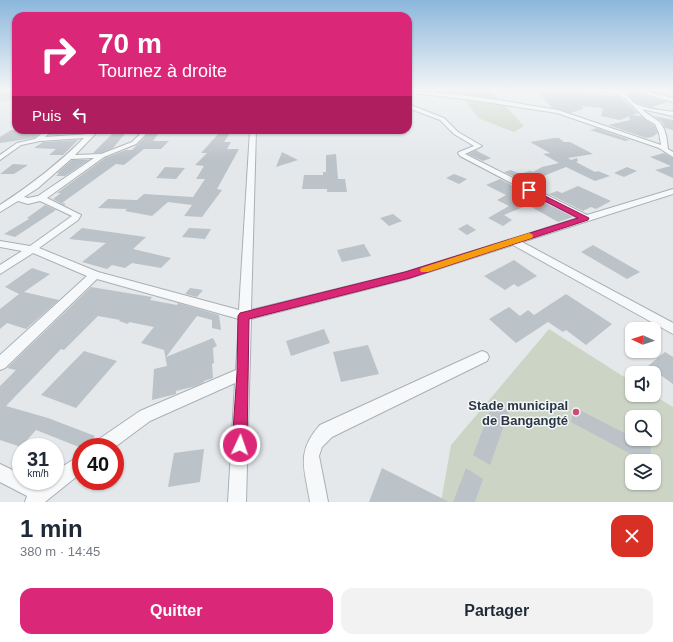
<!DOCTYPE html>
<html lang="fr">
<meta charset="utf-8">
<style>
:root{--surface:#fff;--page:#f2f2f3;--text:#1f2937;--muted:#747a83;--accent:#db2777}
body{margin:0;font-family:Arial,sans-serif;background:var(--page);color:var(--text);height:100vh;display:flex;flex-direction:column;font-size:15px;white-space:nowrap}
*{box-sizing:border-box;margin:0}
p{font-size:13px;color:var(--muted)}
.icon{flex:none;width:22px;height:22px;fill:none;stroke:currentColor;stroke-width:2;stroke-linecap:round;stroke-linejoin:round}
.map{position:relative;height:502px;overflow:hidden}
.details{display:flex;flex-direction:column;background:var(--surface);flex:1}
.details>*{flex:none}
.hud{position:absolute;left:12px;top:12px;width:400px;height:122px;border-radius:12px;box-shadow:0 1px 3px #0004;background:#db2777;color:#fff;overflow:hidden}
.needle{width:26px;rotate:273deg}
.controls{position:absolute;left:625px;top:322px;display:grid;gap:8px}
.controls a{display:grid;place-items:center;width:36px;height:36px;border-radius:8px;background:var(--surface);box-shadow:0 1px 3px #0004;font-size:20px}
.speed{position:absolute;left:12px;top:438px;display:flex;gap:8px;font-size:20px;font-weight:700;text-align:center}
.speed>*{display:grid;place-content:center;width:52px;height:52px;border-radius:50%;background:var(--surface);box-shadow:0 1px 3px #0004;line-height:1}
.speed small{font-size:10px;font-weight:400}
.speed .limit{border:6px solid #d22;background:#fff;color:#111}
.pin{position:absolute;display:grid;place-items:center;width:34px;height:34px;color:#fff;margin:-17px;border-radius:8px;box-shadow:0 2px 6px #0006}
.me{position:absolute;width:44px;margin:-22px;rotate:3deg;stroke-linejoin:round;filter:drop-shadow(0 0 3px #0008)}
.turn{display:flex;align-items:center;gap:14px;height:84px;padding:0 20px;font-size:18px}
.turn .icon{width:52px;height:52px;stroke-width:2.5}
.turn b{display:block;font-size:28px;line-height:34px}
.then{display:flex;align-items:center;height:38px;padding:0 20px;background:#0003;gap:8px;font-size:15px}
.round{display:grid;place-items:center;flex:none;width:42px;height:42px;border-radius:12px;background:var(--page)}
.summary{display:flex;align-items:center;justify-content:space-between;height:68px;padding:0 20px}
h1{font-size:24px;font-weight:700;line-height:30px}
.cta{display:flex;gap:8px;margin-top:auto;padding:8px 20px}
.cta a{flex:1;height:46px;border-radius:12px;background:var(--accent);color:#fff;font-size:16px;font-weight:700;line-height:46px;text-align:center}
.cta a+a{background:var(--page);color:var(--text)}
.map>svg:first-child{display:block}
.green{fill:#ccd5c5;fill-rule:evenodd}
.building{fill:#bbc2c8}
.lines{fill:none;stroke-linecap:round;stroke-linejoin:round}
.minor-casing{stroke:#a9b0b5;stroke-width:2}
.minor{fill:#f6f8f9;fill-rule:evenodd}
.route{fill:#db2777;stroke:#8e194d}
.slow{fill:#f59e0b}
.poi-dot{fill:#cc4c75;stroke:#f3f6f8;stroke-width:1.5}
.labels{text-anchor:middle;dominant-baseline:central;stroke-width:3;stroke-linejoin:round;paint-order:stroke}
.near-poi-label{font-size:13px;font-weight:bold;fill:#2b3843;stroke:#f3f6f8;text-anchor:end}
</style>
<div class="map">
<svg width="673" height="502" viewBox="0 0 673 502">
<rect width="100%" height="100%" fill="#e4e8eb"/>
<path class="green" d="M0,89h16v10l-16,3z
M434,89h60l-1,4 31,33 -10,6 -36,-14 -15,-21z
M549,329l83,53v13h21l20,12v95h-232l10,-57zM632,417h22v22h-22zM632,461h22v22h-22z"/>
<path class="building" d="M536,89l41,1 6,4 36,2 19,17 -6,2 9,1 13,9 4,8 -6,4 -6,1 -38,-13 22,-5 -1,-4 -9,4 -19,-4 2,-8 -21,-2 1,3 -13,4 -18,-5z
M634,92l33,10 -15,5 -10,-2 -7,-3 -7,-8z
M654,116l19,4v10l-8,-2 -3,-6z
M597,128l33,12 -5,1 -35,-11z
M11,130h33l-10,8 -34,5v-6z
M54,130h20l-4,4 -21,1z
M116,130h12l-15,18 -12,5h-8z
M151,131h9l-7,10h16l-8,8h-17l-20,16 -8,-1 -54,39 4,1 -2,1 -11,-6 8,-6h-4l48,-35 21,-8h6z
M219,133h11l-6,9h7l-4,7h12l-22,40 5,1 -20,27 -18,-1 8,-11 -24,-3 -16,14 -27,-5 2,-2 -29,-1 10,-9 29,1 7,-6 49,3 12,-18h-9l8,-13 -9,-1 12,-12h-6z
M554,138h5l5,4h6l23,12 -25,4 3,2 6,-2 1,3 -2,1 19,10 3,-1 12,5 -15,5 -29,-14 -40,16 -22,-11 7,-2 9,4 10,-3 3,1 9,-5 17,-4 -16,-9 7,-1 -20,-11z
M78,140l-15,15h-14l7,-6 -22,-1 9,-6z
M476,150l3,2 12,6 -8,3 -15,-7z
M282,152l16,8 -22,7z
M664,153l9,5v20l-18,-8 16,-4 -21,-9z
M336,154l2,25h7l2,13h-20v-3h-25l2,-14h19v-3h3v-17z
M72,160h17l-24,16h-9l3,-3h-2z
M13,164l15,1 -14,9h-14z
M165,167l20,1 -9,11 -20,-1z
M627,167l10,4 -13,6 -10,-4z
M454,174l13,5 -8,5 -13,-6z
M500,179l73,38 -15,5 -30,-17 -24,10 8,5 -9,6 -15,-8 21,-12 -12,-6 9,-5 -20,-10z
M578,186l33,15 -15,8 -5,-2 -8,4 -34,-17 8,-3 5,2z
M45,205l11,5 -41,27 -11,-3 25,-15 -2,-1z
M393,214l9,7 -13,5 -9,-8z
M467,224l9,6 -9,5 -9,-6z
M82,228l64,9 -13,12 38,9 -10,10 -29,-5 -7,5 -13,-3 -5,4 -25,-7 24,-19 -37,-4z
M189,228l22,1 -6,10 -23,-2z
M364,244l7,12 -29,6 -5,-12z
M593,245l47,27 -13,7 -46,-27z
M514,260l23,16 -19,11 -4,-3 -9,6 -21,-14z
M32,268l18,6 -26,18 35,8 -33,29 -19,-6 -7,6v-20l19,-15 -14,-7z
M91,287l61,10 -2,3 27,5 1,-2 41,12 2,15 -9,-2v-8l-15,-4 -31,41 47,-19 4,8 -4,2 1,15 -2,1 1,14 -9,3v1l-8,4 -20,5v3l-24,6 2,-31 13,-3 -3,-16 -23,-7 13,-16 -25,-5 -1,2 -9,-3 1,-1 -22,-4 -34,34 -3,-1 -55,57 42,12 47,18 -9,11h-7l-43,-17 -15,17 -21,-7v-54l16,-16 -9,-2z
M190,288l13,2 -6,7 -12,-3z
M566,294l46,30 -26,21 -20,-15 -3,2 -15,-10 -32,21 -27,-24 20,-12 11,9 8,-6 6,5z
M324,329l6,14 -39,13 -5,-15z
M368,345l11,29 -38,8 -8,-30z
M84,351l33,10 -41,47 -35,-13z
M665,352l8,5v27l-25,-18z
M493,403l16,8 -19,54 -17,-10z
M574,407l58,30v2h3l16,8 -1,14h-6l-73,-39z
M204,449l-4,33 -32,5 6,-34z
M382,468l67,34h-80z
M466,468l17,11 -8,23h-22z"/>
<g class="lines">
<g class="minor-casing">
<path id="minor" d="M611,89c15,0 17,11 27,16 8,4 26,5 35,7v4l-31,-7c5,5 11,8 16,12 8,6 9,19 10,28l5,3v5l-14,-9 -102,-35 -78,-12 -71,-9v-2l71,7 79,13 103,35 -2,-12 -4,-9 -9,-5 -19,-19z
M628,89h9l36,9v4z
M408,104l36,14 14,14 24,14 -17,8 122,61 86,-26v5l-151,48 151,81v11l-160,-89 -106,34 -156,40 -5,183h-18l7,-119 -85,38 -35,26h-21l2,-6 44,-30 96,-41 3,-51 -142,-40 -92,89 -5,2v-15l87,-79 -54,-23 -33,21v-9l22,-14 -22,-4v-6l30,5 42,-30 -32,-15 -12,3 -10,-3 -18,11v-7c31,-20 58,-41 84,-67l-44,3 -19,4 -21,15v-5l17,-12 18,-4 11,-9h7l-8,7 43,-3 5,-4h6l-24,25 26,-1 31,-12 12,-12h6l-14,14 -32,13 -57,41 34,17 -3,5 -39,28 59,24 141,38 11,-180h6l-5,180 155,-38 172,-54 -118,-62 -2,-3 1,-1 15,-6 -20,-12 -14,-14 -32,-12zM94,158l-56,38 -10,2 -4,-1 14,-9 33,-29z
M482,351l5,2 2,4 -2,4 -155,76 -10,10 -3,9 9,46h-18c-5,-33 -15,-49 10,-77z
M81,455v18l-36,29h-20l2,-6 -27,-14v-18l21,10v7h14l4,2 3,-2h13v-10z"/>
</g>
<use href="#minor" class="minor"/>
</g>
<linearGradient id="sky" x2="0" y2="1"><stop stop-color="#8bb7dc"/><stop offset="0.56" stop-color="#f3f5f6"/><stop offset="1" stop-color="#f3f5f6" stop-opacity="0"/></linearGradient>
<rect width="673" height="160" fill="url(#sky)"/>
<path class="route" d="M529,188l60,30 -1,2 -178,58 -161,41 -2,126 -2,5 -5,2 -6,-2 -2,-5 5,-72 1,-57 2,-3 165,-41 173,-54 -51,-26v-3z"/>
<path class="slow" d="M529,233l3,1 1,2 -1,2 -104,34h-7l-1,-2 1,-2z"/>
<circle class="poi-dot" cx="576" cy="412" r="4"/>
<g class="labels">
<g class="near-poi-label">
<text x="568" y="405">Stade municipal<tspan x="568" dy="15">de Bangangté</tspan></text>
</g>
</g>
</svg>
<div class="controls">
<a><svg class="needle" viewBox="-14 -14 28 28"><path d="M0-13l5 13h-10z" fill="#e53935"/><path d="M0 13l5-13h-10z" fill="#747a83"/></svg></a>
<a><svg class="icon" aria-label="sound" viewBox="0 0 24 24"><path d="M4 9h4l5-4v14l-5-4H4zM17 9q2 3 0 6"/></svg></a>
<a><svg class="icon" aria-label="search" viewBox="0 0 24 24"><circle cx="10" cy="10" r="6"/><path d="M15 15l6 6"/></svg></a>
<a><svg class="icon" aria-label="layers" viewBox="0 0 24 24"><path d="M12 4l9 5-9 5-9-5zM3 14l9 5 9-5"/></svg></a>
</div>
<div class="speed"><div>31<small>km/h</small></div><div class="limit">40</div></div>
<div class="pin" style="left:529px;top:190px;background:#d93025"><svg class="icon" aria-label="arrive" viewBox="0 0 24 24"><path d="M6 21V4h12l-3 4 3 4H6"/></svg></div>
<svg class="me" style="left:240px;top:445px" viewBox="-20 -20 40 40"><circle r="17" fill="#db2777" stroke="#fff" stroke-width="3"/><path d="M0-11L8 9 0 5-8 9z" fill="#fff"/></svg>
<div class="hud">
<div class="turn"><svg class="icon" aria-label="right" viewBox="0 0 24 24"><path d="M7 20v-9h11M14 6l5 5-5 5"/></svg><div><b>70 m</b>Tournez à droite</div></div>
<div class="then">Puis<svg class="icon" aria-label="left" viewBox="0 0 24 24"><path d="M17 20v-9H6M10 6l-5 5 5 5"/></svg></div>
</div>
</div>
<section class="details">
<div class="summary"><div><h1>1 min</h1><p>380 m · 14:45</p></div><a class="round" style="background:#d93025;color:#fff"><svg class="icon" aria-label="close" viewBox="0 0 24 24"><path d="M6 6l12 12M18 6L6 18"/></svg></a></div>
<div class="cta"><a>Quitter</a><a>Partager</a></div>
</section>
